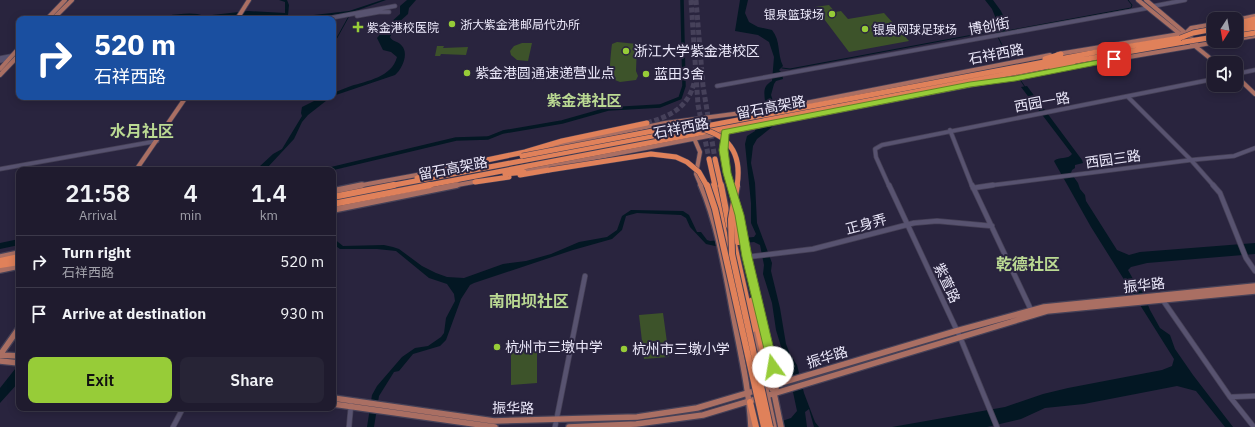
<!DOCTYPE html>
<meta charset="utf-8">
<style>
:root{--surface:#1f1b2e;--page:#272436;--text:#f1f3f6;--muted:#a1a1aa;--line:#3c394a;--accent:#97cc38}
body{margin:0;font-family:"IBM Plex Sans","Noto Sans SC",sans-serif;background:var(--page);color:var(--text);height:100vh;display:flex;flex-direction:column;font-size:15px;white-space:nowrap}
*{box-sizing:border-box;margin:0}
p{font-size:13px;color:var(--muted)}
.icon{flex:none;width:22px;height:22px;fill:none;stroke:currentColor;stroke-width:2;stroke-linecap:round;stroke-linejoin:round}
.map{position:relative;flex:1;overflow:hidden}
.side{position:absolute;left:16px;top:167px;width:320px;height:244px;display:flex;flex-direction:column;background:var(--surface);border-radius:8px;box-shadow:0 2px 10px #0003,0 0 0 1px var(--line)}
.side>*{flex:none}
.hud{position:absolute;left:16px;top:16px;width:320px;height:84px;border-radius:8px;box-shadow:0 2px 10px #0003,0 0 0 1px var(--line);background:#1a4fa0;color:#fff;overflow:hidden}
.needle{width:26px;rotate:191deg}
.tools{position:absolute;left:1207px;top:12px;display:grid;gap:8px}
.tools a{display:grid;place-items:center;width:36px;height:36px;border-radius:8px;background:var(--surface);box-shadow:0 2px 10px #0003,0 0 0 1px var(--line);font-size:20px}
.pin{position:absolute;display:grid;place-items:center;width:34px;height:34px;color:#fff;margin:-17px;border-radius:8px;box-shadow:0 2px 6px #0006}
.me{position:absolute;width:44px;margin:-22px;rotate:347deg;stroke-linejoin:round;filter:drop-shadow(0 0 3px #0008)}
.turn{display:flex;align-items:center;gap:14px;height:84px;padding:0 12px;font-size:18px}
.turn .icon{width:52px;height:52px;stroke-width:2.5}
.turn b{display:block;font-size:28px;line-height:34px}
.eta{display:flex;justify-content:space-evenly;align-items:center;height:68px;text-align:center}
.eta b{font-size:24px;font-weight:600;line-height:28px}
.action{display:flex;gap:8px;margin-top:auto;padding:8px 12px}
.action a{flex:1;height:46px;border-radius:8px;background:var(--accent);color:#111;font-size:16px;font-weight:600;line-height:46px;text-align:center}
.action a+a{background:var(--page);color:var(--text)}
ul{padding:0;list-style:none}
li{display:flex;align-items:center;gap:12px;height:52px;padding:0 12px;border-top:1px solid var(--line)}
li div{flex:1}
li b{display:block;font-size:15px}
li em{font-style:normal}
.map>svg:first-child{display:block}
.green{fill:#3d532a}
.water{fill:#031723}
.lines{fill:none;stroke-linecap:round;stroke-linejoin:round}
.stream{stroke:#031723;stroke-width:1}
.canal{stroke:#031723;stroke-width:3.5}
.river{fill:#031723;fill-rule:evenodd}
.highway-tunnel{stroke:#46415a;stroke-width:5;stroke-dasharray:5 2.5;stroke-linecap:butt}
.minor-far1-casing{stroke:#464157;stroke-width:5}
.minor-casing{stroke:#464157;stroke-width:6}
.major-far1-casing{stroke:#464157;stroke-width:5.5}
.major-casing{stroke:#464157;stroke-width:8}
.highway-far1-casing{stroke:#464157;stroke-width:6}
.highway-casing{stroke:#464157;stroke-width:8}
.minor-far1{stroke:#585370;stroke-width:3.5}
.minor{stroke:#585370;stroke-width:4.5}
.major-far1{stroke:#aa6f63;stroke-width:4}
.major{stroke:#aa6f63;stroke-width:5.5}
.highway-far1{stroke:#e0815a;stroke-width:5}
.highway{stroke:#e0815a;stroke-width:6}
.highway-bridge-far1-casing{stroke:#464157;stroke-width:6;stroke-linecap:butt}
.highway-bridge-casing{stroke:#464157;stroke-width:8;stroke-linecap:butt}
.highway-bridge-far1{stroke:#e0815a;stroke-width:5}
.highway-bridge{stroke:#e0815a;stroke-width:6}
.route{fill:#97cc38;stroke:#628524}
.poi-dot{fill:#97cc38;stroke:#29243e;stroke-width:1.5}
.labels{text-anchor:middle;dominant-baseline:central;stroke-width:4;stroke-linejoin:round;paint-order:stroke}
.far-poi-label{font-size:12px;fill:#ebe8fa;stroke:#29243e;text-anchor:start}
.street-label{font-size:14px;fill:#ebe8fa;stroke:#29243e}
.poi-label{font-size:14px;fill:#ebe8fa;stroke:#29243e;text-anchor:start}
.neighbourhood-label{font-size:15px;font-weight:bold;fill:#bbda93;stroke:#29243e}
.quarter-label{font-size:16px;font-weight:bold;fill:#bbda93;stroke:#29243e}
</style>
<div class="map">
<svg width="1255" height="427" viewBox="0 0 1255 427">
<rect width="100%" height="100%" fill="#29243e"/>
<path class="green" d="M829,5l6,7 6,-1 7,8 36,-6 25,28 -60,11 -34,-45z
M617,42l20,2 -1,27 2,5 -2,4 -16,2 -10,-4c-1,-5 1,-27 2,-34z
M522,43h10l-4,18 -11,-1 -6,-5 -1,-4 4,-5z
M437,46h7l-1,2 25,-1 -2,8 -25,-1 -1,2h-5z
M663,313l6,44 -25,2 -5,-44z
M537,346v37l-26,2v-37z"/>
<path class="water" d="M279,0h8l2,5 -1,10 8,2 53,-6 33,-11h4l-36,13 -46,5 -55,-2 -48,3h-52c12,-2 43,-9 54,-3l45,-5 37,2v-11z
M407,0h9l-7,8 -1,6 -10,9 -8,14c2,5 9,4 12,9 7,8 0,23 -7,29l-62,21v-3c6,-2 12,-5 18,-7 16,-5 41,-9 46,-29l-6,-5 -8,-2 -6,-12 13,-15 10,-9v-8z
M740,0h8l-3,13 4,9 9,5 14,3c9,11 5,24 11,36l-4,4 3,3 1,6 -7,2 -2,3 -3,11 3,9 -2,23 -15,12 -4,7 -2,17 4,20 2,40 15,40 -1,8 9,37 6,36 4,10 7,11 7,28 11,29 4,5h-5l-5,-18 -4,3 2,15h-43l27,-9 6,-7 -8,-38 -13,-43 -4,-27 -9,-29 1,-9 -4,-20 -6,-3 -39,4 -9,-2 -16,-17 -4,-9 -5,-3 -44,-2 -11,3 -4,14 -10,9 -39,11 -99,33 -4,2 -9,14 -15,41 -6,6 -27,8 -14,17 -5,1 -15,24 -5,31h-7l5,-32 5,-9 25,-29 13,-9 13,-2 13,-9 3,-4 2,-15 9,-17 -1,-7 -7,-10 -18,-6 -33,-27 -19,-2h-37l-7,-5v-6l10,8 41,-1 9,2 6,2 23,17 14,7 11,4 17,1 39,-14 23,-3 25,-7 28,-12 28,-5 10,-7 5,-14 9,-6 52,1 6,4 8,17h4l6,8 3,1 44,-4 2,-3 -5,-11v-20l-6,-59 2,-8 8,-5 4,-23 6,-7c-1,-9 -2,-15 7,-20l2,-24 -5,-15 -11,-7 -23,-4z
M985,0h8l8,11 6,13 -8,2 -7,-17z
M1027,86l55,74 1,3 -8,2v3l-3,2 -1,3 7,10 2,6 5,6 1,6 31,49 12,5 11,-3 115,-9v11l-108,9 -16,4 -3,3 5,9 7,6 10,25 10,18 10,7 5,14 18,26 40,52h-8l-29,-36 -19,-5 -93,18 -39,4 -24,11 -34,8h-95l113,-20 38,-13 25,-6 94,-18 10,-4 2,-7 -83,-132 -36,-64 -1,-2c5,-5 14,-1 18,-7l-51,-67z
M322,97h9l-23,18 -6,7 -8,17 -27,29 -3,2h-12l7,-3 14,-13 9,-5 20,-33 -1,-3 1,-6z
M19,364v18l-19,21v-15z"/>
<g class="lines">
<path class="stream" d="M997,34l-1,-1 135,-25 1,-3 -4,-5
M998,37l12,24
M333,45l16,-29
M782,68l8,1 215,-40
M1019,78l6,9"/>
<path class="canal" d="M326,170l130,-31 32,-1 15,-6 59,-10 46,-13 52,-3 20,-8 4,-12 -2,-86"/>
<path class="river" d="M1000,15l3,2 6,14 -1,1h-4l-1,-1 -6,-14z
M19,239v6l-19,4v-6z"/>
<path class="highway-tunnel" d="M691,0l7,105 11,54
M696,0l7,86 12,73
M647,123c23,-7 41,-15 47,-40"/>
<g class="minor-far1-casing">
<path id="minor-far1" d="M1154,6l31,-6
M357,16l22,-4h10
M325,19l70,-13
M0,58l11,-2
M0,61l9,-2
M1236,74l19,-4
M717,86l431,-78
M1128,97l63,63 23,26
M950,130l22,56
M0,169l157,-28
M889,186l-13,-29 -1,-8 7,-4 332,-66
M986,186l205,-26 43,-4 21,-8"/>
</g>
<g class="minor-casing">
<path id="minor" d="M889,185l71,152 37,90
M972,185l60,127
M1213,185l7,8 26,65 9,13
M973,188l20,-3
M747,257l66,-8 101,-26 23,-2 55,5
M1162,299l68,98 24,30
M1230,397l25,-1
M173,427l10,-19
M349,427l2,-22
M555,427l30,-151"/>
</g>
<g class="major-far1-casing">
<path id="major-far1" d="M1138,0l78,63
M1146,0l50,42
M47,19l18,-19
M53,19l19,-19
M237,19l12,-19
M1236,20l19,-4
M1236,39l19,-3
M1058,54l128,-21 5,-5 23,-4
M1070,67l153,-26
M0,69l19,-21
M0,75l19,-20
M1236,76l19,18
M725,132v26l6,28
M694,138l6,14 -4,22 5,12
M545,148l120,-25 115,-15 270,-53
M136,170l50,-73
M522,172l449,-87 85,-15
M357,186l65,-12
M452,186l27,-5"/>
</g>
<g class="major-casing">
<path id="major" d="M701,185c17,40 24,85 32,128 7,38 16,75 18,114
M731,185l3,12
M333,191l29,-6
M333,210l124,-25
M739,217l38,168 -3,8 7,34
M0,257l19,-4
M0,270l19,-4
M753,329l21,98
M763,352l9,37
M0,355l19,-27
M0,355l19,1
M0,361l19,2
M333,398l161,23 143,-4 60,-9 259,-77 88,-24 211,-21
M333,404l162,23
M569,427l67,-3 67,-9 344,-104 208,-20"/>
</g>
<g class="highway-far1-casing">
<path id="highway-far1" d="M1236,24l19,-5
M1243,26l12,-2
M1236,32l19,-3
M1045,59l16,-5
M1052,69l22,-3
M709,159l6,27
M715,159l6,27
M505,174l19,-2
M520,175l29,-5
M417,178l22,-8 86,-18 37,-11 85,-18
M475,182l34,-5
M389,186l718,-136 73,-12
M424,186l646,-124 114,-20"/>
</g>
<g class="highway-casing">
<path id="highway" d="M714,185l20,96
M721,185l8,41
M333,197l61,-12
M333,204l97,-19
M734,244l19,85
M0,261l19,-4
M0,265l19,-3
M751,301l12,51
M750,402l6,25"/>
</g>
<use href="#minor-far1" class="minor-far1"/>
<use href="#minor" class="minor"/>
<use href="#major-far1" class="major-far1"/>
<use href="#major" class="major"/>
<use href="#highway-far1" class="highway-far1"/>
<use href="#highway" class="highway"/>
<g class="highway-bridge-far1-casing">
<path id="highway-bridge-far1" d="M1236,36l19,-3
M1180,38l13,-5 21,-4
M1184,42l30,-5
M522,156l157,-30c39,2 65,17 58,60
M549,170l102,-16 25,3 11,5 12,10 8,14"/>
</g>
<g class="highway-bridge-casing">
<path id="highway-bridge" d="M707,185l8,24 49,218
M737,185l-6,34 1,35 38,173
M736,201l2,41"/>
</g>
<use href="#highway-bridge-far1" class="highway-bridge-far1"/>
<use href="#highway-bridge" class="highway-bridge"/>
</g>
<path class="route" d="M1114,57l3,1v3l-102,20 -45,6 -241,47 -1,16 3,23 13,42 8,42 26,110 -1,3 -4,2 -4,-2 -27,-113 -7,-42 -12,-42 -4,-23 3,-20 248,-48 45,-6z"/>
<g class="poi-dot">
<circle cx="832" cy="14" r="4"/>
<circle cx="452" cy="24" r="4"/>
<path d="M356 21h4v4h4v4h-4v4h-4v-4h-4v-4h4z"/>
<circle cx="865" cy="29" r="4"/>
<circle cx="626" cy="51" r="4"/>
<circle cx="467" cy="73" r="4"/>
<circle cx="646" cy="74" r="4"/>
<circle cx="497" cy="347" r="4"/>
<circle cx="624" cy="349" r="4"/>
</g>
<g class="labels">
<g class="far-poi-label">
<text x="824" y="14" text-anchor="end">银泉篮球场</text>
<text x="460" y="24">浙大紫金港邮局代办所</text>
<text x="367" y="27">紫金港校医院</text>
<text x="873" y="29">银泉网球足球场</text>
</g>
<g class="street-label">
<text transform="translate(989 26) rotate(-10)">博创街</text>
<text transform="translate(996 54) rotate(-11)">石祥西路</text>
<text transform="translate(1042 102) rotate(-10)">西园一路</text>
<text transform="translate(771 107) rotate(-11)">留石高架路</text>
<text transform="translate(681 128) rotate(-11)">石祥西路</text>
<text transform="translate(1113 159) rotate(-8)">西园三路</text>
<text transform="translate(453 168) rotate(-11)">留石高架路</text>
<text transform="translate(866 224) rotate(-15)">正身弄</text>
<text transform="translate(947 283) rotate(65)">紫萱路</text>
<text transform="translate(1144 285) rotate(-6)">振华路</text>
<text transform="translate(827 357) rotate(-17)">振华路</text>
<text transform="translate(513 408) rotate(1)">振华路</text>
</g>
<g class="poi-label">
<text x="634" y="51">浙江大学紫金港校区</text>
<text x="475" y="73">紫金港圆通速递营业点</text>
<text x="654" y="74">蓝田3舍</text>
<text x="505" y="347">杭州市三墩中学</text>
<text x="632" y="349">杭州市三墩小学</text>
</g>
<g class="neighbourhood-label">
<text x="584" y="100">紫金港社区</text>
</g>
<g class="quarter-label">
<text x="142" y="131">水月社区</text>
<text x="1028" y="264">乾德社区</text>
<text x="529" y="301">南阳坝社区</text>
</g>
</g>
</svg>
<div class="tools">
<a><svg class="needle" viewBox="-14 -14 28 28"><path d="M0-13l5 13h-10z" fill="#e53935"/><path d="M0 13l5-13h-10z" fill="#a1a1aa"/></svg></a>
<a><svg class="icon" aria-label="sound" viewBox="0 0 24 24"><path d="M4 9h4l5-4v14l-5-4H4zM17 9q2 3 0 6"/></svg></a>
</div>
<div class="pin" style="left:1114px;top:59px;background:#d93025"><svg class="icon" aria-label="arrive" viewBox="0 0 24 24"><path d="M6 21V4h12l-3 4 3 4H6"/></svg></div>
<svg class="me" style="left:773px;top:367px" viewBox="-20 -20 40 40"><circle r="19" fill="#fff"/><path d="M0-13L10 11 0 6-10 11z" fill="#97cc38"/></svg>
<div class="hud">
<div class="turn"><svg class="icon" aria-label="right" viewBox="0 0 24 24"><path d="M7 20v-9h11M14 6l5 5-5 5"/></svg><div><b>520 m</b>石祥西路</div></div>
</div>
<section class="side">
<div class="eta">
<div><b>21:58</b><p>Arrival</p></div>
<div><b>4</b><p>min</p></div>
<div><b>1.4</b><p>km</p></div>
</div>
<ul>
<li><svg class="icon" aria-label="right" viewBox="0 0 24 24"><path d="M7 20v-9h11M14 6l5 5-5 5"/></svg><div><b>Turn right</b><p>石祥西路</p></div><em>520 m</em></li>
<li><svg class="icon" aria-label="arrive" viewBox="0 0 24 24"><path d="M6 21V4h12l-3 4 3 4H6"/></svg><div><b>Arrive at destination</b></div><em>930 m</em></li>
</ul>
<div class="action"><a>Exit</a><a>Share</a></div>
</section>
</div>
